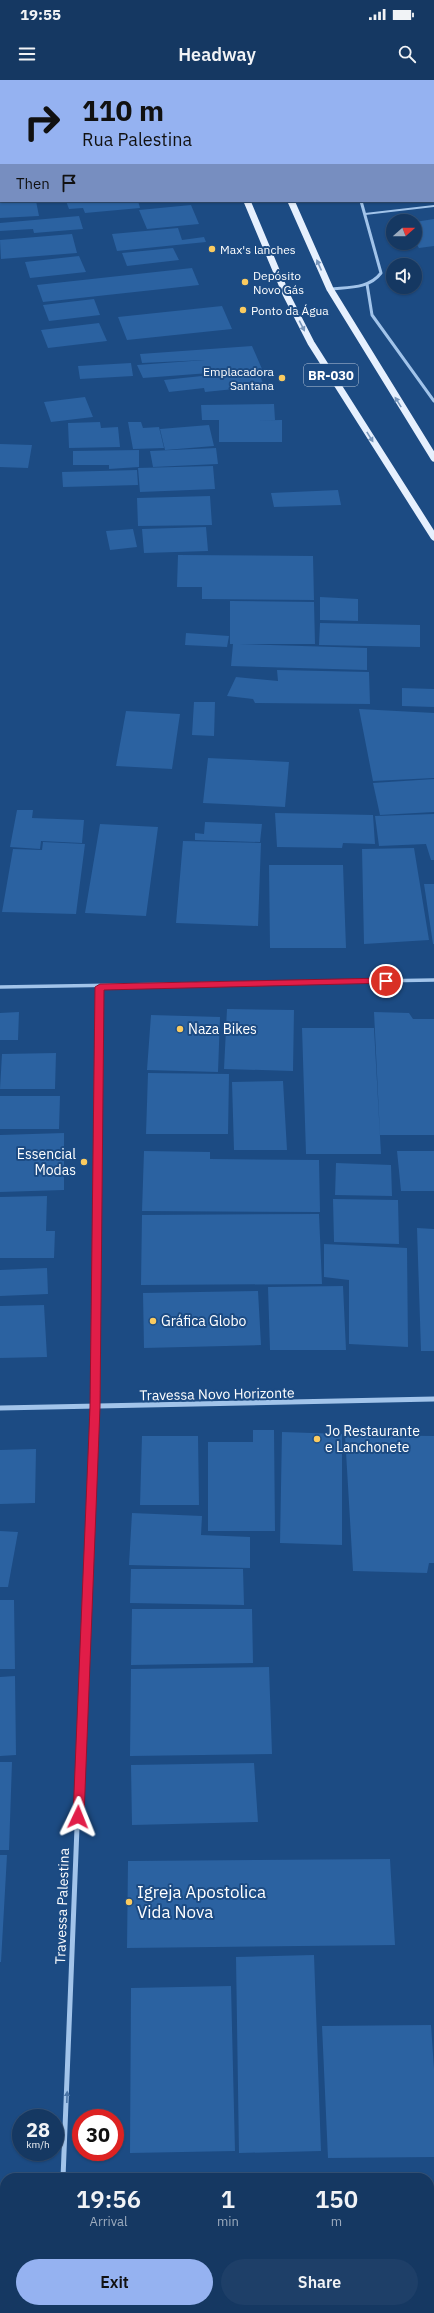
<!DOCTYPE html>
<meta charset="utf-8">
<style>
:root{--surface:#153862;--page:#1e3f68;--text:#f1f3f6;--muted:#9dacbe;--line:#345277;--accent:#95b2f1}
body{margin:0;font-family:"IBM Plex Sans",sans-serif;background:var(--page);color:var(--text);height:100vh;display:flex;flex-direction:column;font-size:15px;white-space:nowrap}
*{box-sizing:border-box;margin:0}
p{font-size:13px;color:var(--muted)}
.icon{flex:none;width:22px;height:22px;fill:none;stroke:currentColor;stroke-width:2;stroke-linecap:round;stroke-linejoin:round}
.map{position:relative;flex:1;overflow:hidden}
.sheet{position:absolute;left:0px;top:2093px;width:434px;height:140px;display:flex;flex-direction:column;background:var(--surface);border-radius:16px 16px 0 0;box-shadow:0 1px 3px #0004,0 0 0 1px var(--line)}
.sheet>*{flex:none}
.guide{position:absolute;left:0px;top:0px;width:434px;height:122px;box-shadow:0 1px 3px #0004,0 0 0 1px var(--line);background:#95b2f1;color:#111;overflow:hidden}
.needle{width:26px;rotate:69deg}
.tools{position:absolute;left:386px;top:134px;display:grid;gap:8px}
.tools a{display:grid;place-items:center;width:36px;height:36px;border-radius:50%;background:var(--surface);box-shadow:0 1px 3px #0004,0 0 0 1px var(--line);font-size:20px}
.speed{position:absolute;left:12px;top:2029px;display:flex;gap:8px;font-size:20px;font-weight:700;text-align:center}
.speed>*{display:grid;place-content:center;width:52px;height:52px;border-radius:50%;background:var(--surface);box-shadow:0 1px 3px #0004,0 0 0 1px var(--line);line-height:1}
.speed small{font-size:10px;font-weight:400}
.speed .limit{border:6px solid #d22;background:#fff;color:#111}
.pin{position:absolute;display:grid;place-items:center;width:34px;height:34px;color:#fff;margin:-17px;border:2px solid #fff;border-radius:50%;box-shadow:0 1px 4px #0007}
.me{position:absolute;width:44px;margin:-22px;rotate:2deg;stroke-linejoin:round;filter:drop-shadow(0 0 3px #0008)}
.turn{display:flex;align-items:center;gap:14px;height:84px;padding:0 16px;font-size:18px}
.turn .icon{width:52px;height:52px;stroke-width:2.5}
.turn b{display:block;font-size:28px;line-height:34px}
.then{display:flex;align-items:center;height:38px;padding:0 16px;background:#0003;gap:8px;font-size:15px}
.eta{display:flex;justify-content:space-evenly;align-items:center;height:68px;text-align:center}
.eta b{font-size:24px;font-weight:600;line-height:28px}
.button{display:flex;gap:8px;margin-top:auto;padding:8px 16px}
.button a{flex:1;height:46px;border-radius:24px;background:var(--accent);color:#111;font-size:16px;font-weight:600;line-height:46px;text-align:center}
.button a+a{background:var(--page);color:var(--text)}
.status{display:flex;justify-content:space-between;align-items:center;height:28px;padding:0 20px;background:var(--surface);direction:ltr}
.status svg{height:11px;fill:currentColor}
header{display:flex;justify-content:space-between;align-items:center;height:52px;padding:0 16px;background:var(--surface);font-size:18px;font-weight:600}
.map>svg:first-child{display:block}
.building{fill:#2b62a1}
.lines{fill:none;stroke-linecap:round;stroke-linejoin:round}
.service{stroke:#a2c4ea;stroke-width:2}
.pedestrian{stroke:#a2c4ea;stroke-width:4.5}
.minor-far2{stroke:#a2c4ea;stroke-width:3}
.minor-far1{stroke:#a2c4ea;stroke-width:3.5}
.minor{stroke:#a2c4ea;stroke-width:5}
.primary{stroke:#e6f0fe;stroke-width:7}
.oneway{fill:#7795ba}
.oneway2{fill:#4b75a7}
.route{fill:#e11d48;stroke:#92132f}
.poi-dot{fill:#facb60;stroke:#1c4b83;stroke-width:1.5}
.labels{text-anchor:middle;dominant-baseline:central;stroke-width:4;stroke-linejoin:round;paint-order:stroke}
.far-poi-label{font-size:12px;fill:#fff;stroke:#1c4b83;text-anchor:start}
.shield{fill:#1c4b83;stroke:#bbc9da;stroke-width:1}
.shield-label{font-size:13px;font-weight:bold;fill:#fff}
.poi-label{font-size:14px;fill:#fff;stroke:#1c4b83;text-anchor:start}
.street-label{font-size:14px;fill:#fff;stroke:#1c4b83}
.near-poi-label{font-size:17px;fill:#fff;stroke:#1c4b83;text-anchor:start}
</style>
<div class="status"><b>19:55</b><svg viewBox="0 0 49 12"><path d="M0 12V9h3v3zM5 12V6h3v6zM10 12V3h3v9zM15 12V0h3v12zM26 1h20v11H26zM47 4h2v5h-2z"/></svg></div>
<header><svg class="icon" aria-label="menu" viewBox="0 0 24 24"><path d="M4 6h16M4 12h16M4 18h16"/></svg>Headway<svg class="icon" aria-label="search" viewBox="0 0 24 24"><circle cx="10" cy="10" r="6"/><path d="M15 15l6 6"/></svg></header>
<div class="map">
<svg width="434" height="2233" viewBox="0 0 434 2233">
<rect width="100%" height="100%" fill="#1c4b83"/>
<path class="building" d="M36,121l3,15 -39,2v-15z
M66,121h72l2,7 -55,5 -2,-5 -14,1z
M191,125l8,19 -52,5 -8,-19z
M79,136l4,13 -49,4 -1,-4 -33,2v-8z
M434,139v27l-15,2 -4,-6v-20z
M178,148l4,12 22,-3 2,5 -89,9 -5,-17z
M72,154l5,19 -76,6 -1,-19z
M173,168l6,12 -52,6 -5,-13z
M79,176l7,16 -56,6 -5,-16z
M192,188l7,17 -156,17 -6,-17z
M94,219l6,16 -51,6 -6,-16z
M222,226l10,23 -105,11 -9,-23z
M99,243l8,18 -59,7 -7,-18z
M252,266l10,23 -119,9 -6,-13 68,-5 -63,3 -2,-9z
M131,283l2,13 -53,3 -2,-13z
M258,290l6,16 -59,6 -1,-4 -35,4 -5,-12z
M85,317l8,20 -42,5 -7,-20z
M274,324l1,16 -46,1 53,-1v22h-63v-22h-17l-1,-15z
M100,342l1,6 17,-1 2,20 -51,1 -1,-25z
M128,342h13l2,6 16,-1 5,21 -31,1z
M209,345l5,21 -49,4 -5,-21z
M0,364l32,1 -4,23 -28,-1z
M216,368l2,16 -65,3 -3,-16z
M139,370v17l-30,2v-4h-36v-14z
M213,386l2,23 -75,3 -2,-24z
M137,390l1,15 -75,2 -1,-15z
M338,410l3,15 -67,2 -3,-14z
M210,416l2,29 -74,1 -1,-28z
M206,447l2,24 -64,2 -2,-24z
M133,449l4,18 -27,3 -4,-19z
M178,475l135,1 1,44 -112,-1v-12h-25z
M320,517l38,2v22l-38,-1z
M230,521l84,1 1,42h-76l128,4v22l-136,-4 2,-22h-3z
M320,543l100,2v22l-101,-2z
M186,553l43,3 -2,11 -42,-2z
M277,590l92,2 1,32 -115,-1 -2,-4 -26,-3 9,-19 42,4z
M402,608l32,1v18l-32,-1z
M194,622h21l-1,34 -22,-1z
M359,629l75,4v65l-61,3z
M126,631l54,3 -8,55 -56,-3z
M208,678l81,4 -4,45 -82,-4z
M434,699v33l-54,3 -7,-32z
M17,730h16l-1,8 52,2 -2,23 -41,-2 -1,8 -30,-2z
M275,733l98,2 2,29 -32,-1 -1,5 -65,-1z
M434,734v46h-3l-5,-16 -47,2 -4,-30z
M205,742l57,2 -2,18 -65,-2v-7l9,1z
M100,744l58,3 -12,89 -61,-3z
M183,761l78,2 -3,83 -82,-3z
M43,762l42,2 -9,70 -74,-2 11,-63 29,1z
M414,768l15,92 -65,4 -2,-95z
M269,785h74l3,83h-76z
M424,804h10v60h-1z
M227,929l67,1 -1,61 -69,-2z
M19,932l-1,28h-18v-27z
M374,932l35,1 4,6h21v116h-54z
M151,935l69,2 -2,55 -71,-2z
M302,948h72l7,126h-75z
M56,973l-1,36h-55l2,-35z
M148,993l81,1 -1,60h-82z
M283,1001l4,69h-53l-2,-68z
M0,1016h60l-1,33h-59z
M64,1053v57l-64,2v-57z
M144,1071l66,1v7l109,1 1,52 -178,-1z
M397,1071h37v40h-33z
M336,1083l55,2 1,31 -57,-1z
M47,1116l-1,35h9l-1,27h-54v-61z
M333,1119l65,1 1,44 -65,-2z
M319,1134l3,70 -181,1 1,-70z
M417,1148l17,1v122h-13z
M324,1164l83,4 1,99 -59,-3v-64l-25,-3z
M47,1188l1,26 -48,2v-26z
M343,1206l3,64h-76l-2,-63z
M258,1211l3,54 -117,3 -1,-55z
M44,1225l3,52 -47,1v-52z
M253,1350h21l1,101h-67v-89h45z
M282,1352l60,2v111l-62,-2z
M345,1355l89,1v127h-5l-2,10 -74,-2z
M142,1356h56l1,69h-59z
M36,1369l-1,54 -35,1v-54z
M132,1433l70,3 -1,19 49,2v31l-121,-3z
M0,1451l18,1 -10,55h-8z
M131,1489h112l1,36 -114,-2z
M0,1520h14l1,69h-15z
M132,1529h120l1,54 -122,2z
M269,1587l3,87 -142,2 1,-87z
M15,1596l1,79 -16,1v-79z
M0,1682h12l-3,88h-9z
M254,1683l4,59 -126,3 -1,-60z
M0,1775h7l-6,107h-1z
M390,1779l5,86 -268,3 1,-87z
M314,1875l7,196 -82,2 -3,-196z
M231,1906l4,165 -105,2 1,-165z
M431,1945l3,44v88l-106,1 -6,-132z"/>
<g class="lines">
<path class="service" d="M365,134l69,-8"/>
<path class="pedestrian" d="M251,2228v5"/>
<path class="minor-far2" d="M367,204l5,31 62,86
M330,209c18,-2 39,0 51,-16l-20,-72"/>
<path class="minor-far1" d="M0,907l434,-7
M96,1273l4,-366"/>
<path class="minor" d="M0,1328l434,-9
M63,2098l33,-826
M429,2174h5
M0,2180h5"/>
<path class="primary" d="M247,121l39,93 25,49 123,194
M291,121l39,88 104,169"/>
</g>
<defs><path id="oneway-solid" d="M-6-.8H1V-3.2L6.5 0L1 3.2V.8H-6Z"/></defs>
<g class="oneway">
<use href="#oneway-solid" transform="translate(319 185) rotate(-114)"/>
<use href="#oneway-solid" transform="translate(302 246) rotate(63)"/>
<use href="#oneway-solid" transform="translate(398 322) rotate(-122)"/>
<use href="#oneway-solid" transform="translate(370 357) rotate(58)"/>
</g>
<use class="oneway2" href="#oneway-solid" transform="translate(67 2017) rotate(-88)"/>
<path class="route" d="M386,898l4,3 -1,2 -285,7 -4,417 -16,410 -6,5 -5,-5 17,-410 5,-420 5,-3z"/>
<g class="poi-dot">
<circle cx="212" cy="169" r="4"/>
<circle cx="245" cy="202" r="4"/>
<circle cx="243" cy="230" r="4"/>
<circle cx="282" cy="298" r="4"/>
<circle cx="180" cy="949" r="4"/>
<circle cx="84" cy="1082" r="4"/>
<circle cx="153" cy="1241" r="4"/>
<circle cx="317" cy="1359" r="4"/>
<circle cx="129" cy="1822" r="4"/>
</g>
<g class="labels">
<g class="far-poi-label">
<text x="220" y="169">Max's lanches</text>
<text x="253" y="195">Depósito<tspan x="253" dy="14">Novo Gás</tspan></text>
<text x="251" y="230">Ponto da Água</text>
<text x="274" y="291" text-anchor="end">Emplacadora<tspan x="274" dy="14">Santana</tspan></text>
</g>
<rect class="shield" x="304" y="284" width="54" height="22" rx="3"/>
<g class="shield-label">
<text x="331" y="295">BR-030</text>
</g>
<g class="poi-label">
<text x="188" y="949">Naza Bikes</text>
<text x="76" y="1074" text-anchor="end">Essencial<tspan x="76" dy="16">Modas</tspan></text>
<text x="161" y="1241">Gráfica Globo</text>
<text x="325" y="1351">Jo Restaurante<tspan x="325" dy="16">e Lanchonete</tspan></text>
</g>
<g class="street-label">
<text transform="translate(217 1314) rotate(-1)">Travessa Novo Horizonte</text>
<text transform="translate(62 1826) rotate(-88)">Travessa Palestina</text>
</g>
<g class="near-poi-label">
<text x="137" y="1812">Igreja Apostolica<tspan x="137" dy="20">Vida Nova</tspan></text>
</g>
</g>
</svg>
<div class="tools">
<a><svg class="needle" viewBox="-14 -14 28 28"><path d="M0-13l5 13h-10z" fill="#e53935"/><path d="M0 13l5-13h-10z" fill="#9dacbe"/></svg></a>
<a><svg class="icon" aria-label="sound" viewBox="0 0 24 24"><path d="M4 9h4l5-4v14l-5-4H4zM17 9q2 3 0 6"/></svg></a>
</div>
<div class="speed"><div>28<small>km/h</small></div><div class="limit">30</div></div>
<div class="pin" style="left:386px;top:901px;background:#d93025"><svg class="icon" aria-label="arrive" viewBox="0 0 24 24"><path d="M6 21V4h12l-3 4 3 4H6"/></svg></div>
<svg class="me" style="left:78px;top:1737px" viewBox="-20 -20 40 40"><path d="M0-17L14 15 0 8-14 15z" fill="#e11d48" stroke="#fff" stroke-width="4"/></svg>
<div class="guide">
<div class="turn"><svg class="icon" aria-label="right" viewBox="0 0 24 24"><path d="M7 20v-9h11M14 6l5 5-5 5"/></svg><div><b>110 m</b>Rua Palestina</div></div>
<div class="then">Then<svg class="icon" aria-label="arrive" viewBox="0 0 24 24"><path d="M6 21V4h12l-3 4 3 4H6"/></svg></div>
</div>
<section class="sheet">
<div class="eta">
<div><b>19:56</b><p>Arrival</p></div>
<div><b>1</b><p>min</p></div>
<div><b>150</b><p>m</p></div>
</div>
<div class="button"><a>Exit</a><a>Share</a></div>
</section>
</div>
